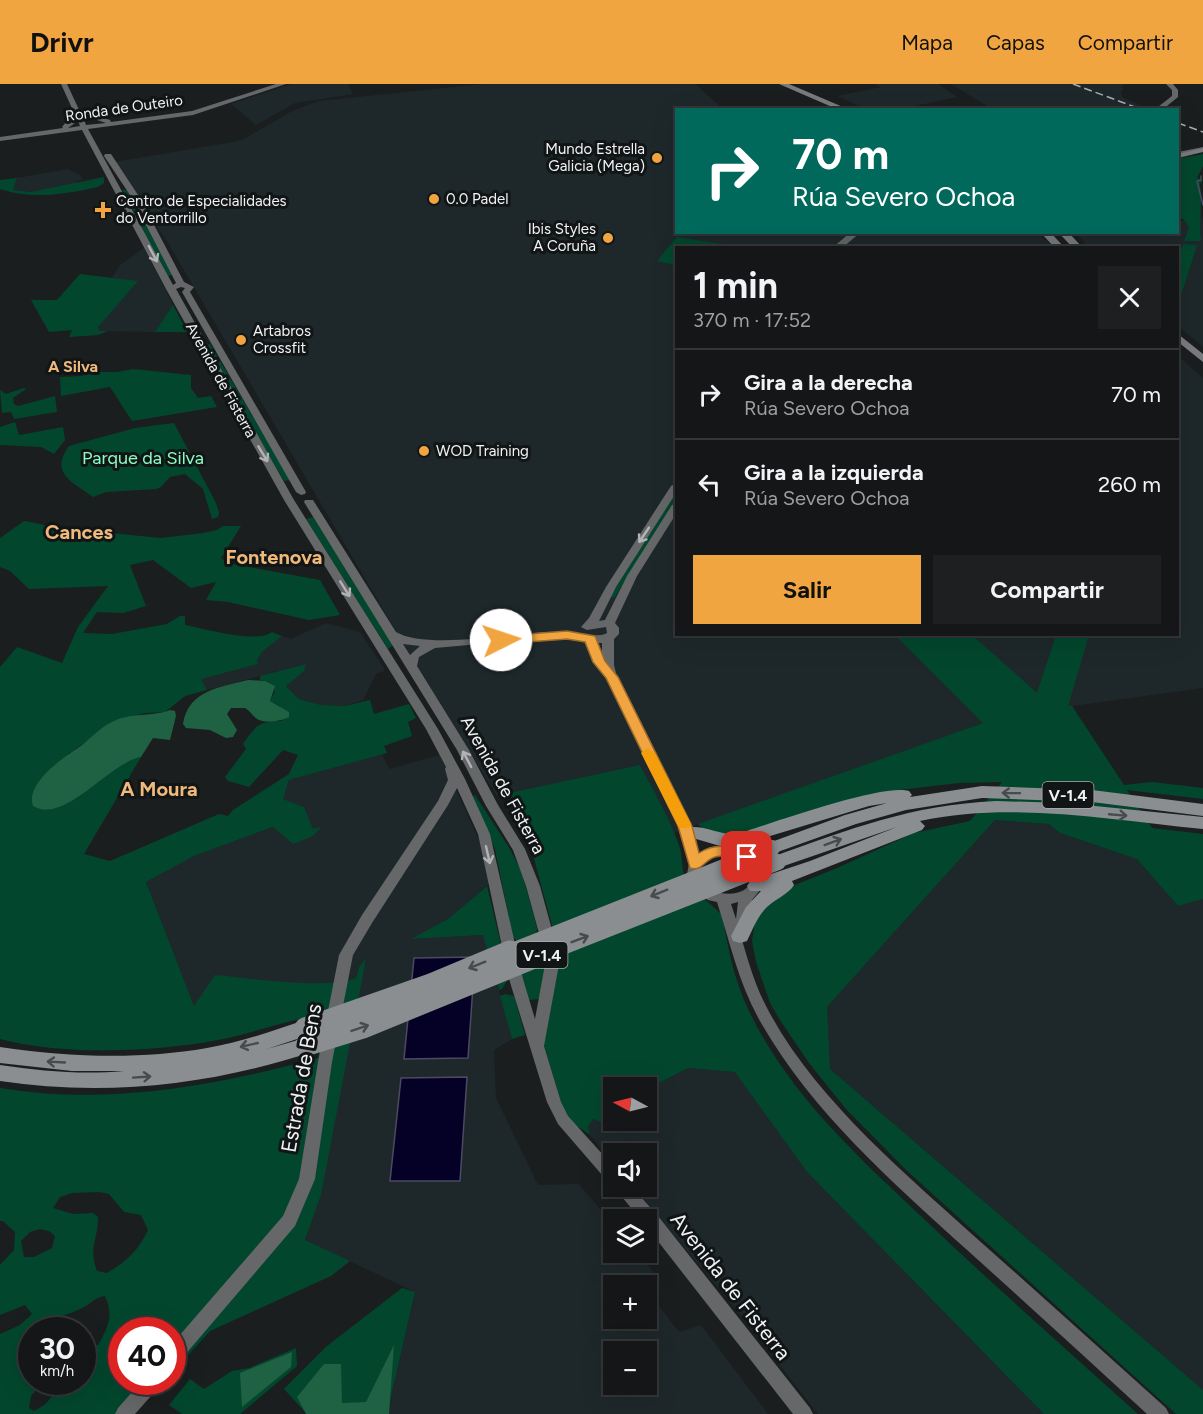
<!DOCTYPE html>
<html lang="es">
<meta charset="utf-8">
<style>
:root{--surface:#141617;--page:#1d1f20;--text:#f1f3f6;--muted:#9d9fa1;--line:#333536;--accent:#f1a540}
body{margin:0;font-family:Figtree,sans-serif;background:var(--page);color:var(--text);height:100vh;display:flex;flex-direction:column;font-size:22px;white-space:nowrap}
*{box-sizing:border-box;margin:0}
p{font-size:20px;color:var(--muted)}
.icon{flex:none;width:33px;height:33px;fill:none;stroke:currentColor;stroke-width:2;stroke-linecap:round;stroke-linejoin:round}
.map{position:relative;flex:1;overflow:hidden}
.sheet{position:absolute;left:675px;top:162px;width:504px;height:390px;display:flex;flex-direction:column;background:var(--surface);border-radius:0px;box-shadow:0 6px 24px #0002,0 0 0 2px var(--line)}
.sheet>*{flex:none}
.guide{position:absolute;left:675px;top:24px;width:504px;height:126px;border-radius:0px;box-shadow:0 6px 24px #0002,0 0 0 2px var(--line);background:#00695c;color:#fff;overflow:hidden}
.needle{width:39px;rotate:277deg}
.buttons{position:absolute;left:603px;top:993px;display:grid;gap:12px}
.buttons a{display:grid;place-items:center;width:54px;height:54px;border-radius:0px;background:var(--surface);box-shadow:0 6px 24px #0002,0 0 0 2px var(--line);font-size:30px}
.speed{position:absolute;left:18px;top:1233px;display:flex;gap:12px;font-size:30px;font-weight:700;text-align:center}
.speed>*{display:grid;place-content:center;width:78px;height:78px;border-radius:50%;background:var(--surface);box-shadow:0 6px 24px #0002,0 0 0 2px var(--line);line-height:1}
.speed small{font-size:15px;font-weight:400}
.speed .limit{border:9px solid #d22;background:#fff;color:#111}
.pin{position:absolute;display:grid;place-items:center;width:51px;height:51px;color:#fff;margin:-26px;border-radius:12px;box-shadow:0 3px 9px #0006}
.me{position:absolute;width:66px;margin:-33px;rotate:86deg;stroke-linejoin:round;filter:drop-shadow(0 0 4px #0008)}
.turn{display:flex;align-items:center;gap:21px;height:126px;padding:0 18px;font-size:27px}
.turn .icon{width:78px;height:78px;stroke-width:2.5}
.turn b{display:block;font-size:42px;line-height:51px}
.round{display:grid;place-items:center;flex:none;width:63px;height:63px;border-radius:0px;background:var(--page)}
.overview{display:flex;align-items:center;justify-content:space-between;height:102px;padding:0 18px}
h1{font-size:36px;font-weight:700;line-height:45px}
.button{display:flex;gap:12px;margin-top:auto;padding:12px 18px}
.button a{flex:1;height:69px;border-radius:0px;background:var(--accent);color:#111;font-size:24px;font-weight:700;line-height:69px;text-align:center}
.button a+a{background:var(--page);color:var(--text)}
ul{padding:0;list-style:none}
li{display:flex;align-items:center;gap:18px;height:90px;padding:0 18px;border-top:2px solid var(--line)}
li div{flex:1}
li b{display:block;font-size:22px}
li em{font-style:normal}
header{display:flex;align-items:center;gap:36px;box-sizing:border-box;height:84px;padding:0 30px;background:var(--accent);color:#111}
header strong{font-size:28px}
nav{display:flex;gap:33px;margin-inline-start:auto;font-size:21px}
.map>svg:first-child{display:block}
.built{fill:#1e282b;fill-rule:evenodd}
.green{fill:#02472d;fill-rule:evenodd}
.forest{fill:#1e6143}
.water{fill:#050025;stroke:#4c4963;stroke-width:1.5}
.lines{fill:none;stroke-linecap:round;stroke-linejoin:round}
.stream{stroke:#4c4963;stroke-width:1.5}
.secondary{fill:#656769;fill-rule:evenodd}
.primary{fill:#797b7e;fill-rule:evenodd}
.highway{fill:#8b8e91;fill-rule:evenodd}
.rail{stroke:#aaadae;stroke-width:1.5;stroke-dasharray:8 4;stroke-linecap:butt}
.highway-bridge-far1{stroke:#8b8e91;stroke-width:16}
.highway-bridge{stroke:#8b8e91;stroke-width:21}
.oneway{stroke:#b1b3b5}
.oneway2{stroke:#484b4d}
.route{fill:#f1a540;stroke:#9d6b2a;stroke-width:1.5}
.slow{fill:#f59e0b}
.poi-dot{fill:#f1a540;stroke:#121516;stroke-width:2}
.labels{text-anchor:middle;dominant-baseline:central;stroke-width:6;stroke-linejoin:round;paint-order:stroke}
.far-street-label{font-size:15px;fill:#f0f2f3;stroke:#121516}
.far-poi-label{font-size:15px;fill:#f0f2f3;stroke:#121516;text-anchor:start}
.far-neighbourhood-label{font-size:16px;font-weight:bold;fill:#eeb97b;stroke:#121516}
.shield{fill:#121516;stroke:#adb0b1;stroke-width:1.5}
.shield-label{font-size:16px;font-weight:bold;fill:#f0f2f3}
.park-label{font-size:18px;fill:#89fdc3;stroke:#121516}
.street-label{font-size:18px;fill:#f0f2f3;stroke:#121516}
.neighbourhood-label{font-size:20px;font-weight:bold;fill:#eeb97b;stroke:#121516}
.near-street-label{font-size:21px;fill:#f0f2f3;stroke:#121516}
</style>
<header>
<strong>Drivr</strong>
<nav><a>Mapa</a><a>Capas</a><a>Compartir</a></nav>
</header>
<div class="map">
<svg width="1203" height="1330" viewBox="0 0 1203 1330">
<rect width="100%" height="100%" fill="#1b1e1f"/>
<path class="built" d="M292,0h56l5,10 -58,9 -39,22 -25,-21z
M483,0h212l28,25 -47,1v122l361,1 17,14 -378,1v386h502v-278l25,22v310l-131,18 -89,17 -309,110 -34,-68 -143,31 -100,-163 -229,-390 -54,-81 119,-20 11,-3 48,-28 27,-10z
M875,0h63l19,13 -56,12 -33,1 -31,-14 44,-9z
M951,0h175l-5,2 3,4 -3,1 1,6 26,12 -161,-3z
M1187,72l16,65v126l-25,-21v-78l-92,-1 -4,-3 3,-1 -9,-10 102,-1v-11h7l-7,-17v-46z
M68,85l12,6 3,5 -7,1 1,3 -46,8 -18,-2 4,-12z
M144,164l29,57 -18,27 -56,-1 -1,-4 8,-11 31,-34 -25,-4 8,-13z
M326,539l34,9 25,38 -9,4 -13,26 -18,6 -24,-1 -22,-6 -13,-13 17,-15 2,-7 -98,26 -7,-11 57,-15v-4l5,-8 20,-16 9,3z
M382,670l7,15 51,-14 40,87 11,40 -43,37 -35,20 71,-4 28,104 -18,11 2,48 42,87 41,-1 34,41 1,27 23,1 23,26 -11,14 30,39 22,-7 67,89h-381l28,-122 -110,-52 16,-45 38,-228 -3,11 -9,4 -153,24 -48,-124 48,-26 80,-29 19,17 26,-16 -6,2 -9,-23 -21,-8 6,-19zM614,1202h32v32h-32zM614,1268h32v32h-32z
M995,736l54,4 11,9 77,26 41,47 25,-7v491l-373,-321 -3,-62z
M688,984l48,4 71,100 237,242h-226l-91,-116 -94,-111 13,-1v-32h-32l-1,9 -23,-28 -3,-7 6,-9 27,3 26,-2v-32l-10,-1 1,-2 14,2z"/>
<path class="green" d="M1203,70v12l-6,12 6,2 -3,4c3,20 -2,38 1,57h-17l5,-13 -3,-6 -5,-4 -3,-14v-45z
M104,93v6l-6,4c-32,7 -66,13 -98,2v-9l17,-2 -4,12 18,2z
M122,106h5l46,85 -5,1z
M677,153l64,10 -65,1v17l-19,-4z
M1183,160l14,1 -19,60v-45z
M80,190l58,7 -40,46 1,4h9l-10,4 -29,2 3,-7 -23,2 -18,-32h26z
M173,221l14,27h-32z
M210,260l80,136 -6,1 -79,-136z
M133,285l58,6v13l7,10 13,-2 6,11 -85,14 -22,-34 -49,9 -1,-19 23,-1 2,-4h32z
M24,304l2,1 -13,9 1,6 4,2 37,-10 2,16 -43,7 -3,-7 -9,1 -2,-23 6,4z
M15,338l4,13 44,-8 2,13 -11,14 -13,-7 -41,-2v-18z
M174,339l42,80 3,10 -1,4 -6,2 -9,-30 -18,-15 -15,3 -9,10 -5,2 -50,3 -13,5c-20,-15 -44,-23 -24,-51l66,-18z
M676,408v8l-62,98 -4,-1z
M313,433l80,128 -5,4 -82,-130z
M24,437c20,3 34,7 51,17l35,-5 51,5 42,-5 14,-3 6,-4h18l-20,32 6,5 93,17 20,35 -31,5 -81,-18 -22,-2 10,-18 -25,6 -38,-28 -23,5 16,41 -23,7 -26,-1 -14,21 29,1 55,-10 13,-8h5v9c21,4 72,19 87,7l10,4 -20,16 -5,8 1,4 -57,15 6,11 -22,6 -20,16 -20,1 -28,7 -49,34 27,29c14,-10 29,-23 46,-26l-57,97 26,7 109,-47 9,2 5,-6 56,-36 9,-19 -15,-5 -34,37 -21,-6 -3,-4 21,-28 -3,-5c13,-19 16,-23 39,-23l-2,-15 -10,-5 5,-10 -10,-10 -5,-1v-4l46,-12 -2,7 -18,15 13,13 22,6 24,1 25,-6 4,14 35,-10 7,14 -8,4 4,14 -28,10 3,7 -98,27 -6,19 21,8 9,22 8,-2 -8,9 -20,8 -20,-17 -79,29 -48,26 48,124 21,-31c32,3 114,15 141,3l3,-11 7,-8 -45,236 -16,45 45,21 -19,15 -121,55 -37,41 -1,-42h-50v52h42l-30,32h-134v-80l20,-9 12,-11 -7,-9 -25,10v-50l14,-15 1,-18 -12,-11h-3v-133c106,18 215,-2 318,-30l8,-44c-34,4 -68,18 -103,25 -63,13 -160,17 -223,0v-372l17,-20 45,16 16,-36 30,-41 -79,3 -19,-18 -10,-4v-29zM99,1108l10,2 15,18 17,3 7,15c-10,21 -21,31 -41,43l-10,-2c-9,-24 1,-30 1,-54l-5,-4 -20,1 -20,-6 7,-11 12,-4zM40,1145l9,2 6,5 -3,12 -18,9h-10l-3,-16 9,-9zM105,1212c9,19 3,32 -7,49l-15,2 -1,35h-26c-1,14 -9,23 -22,29l-5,-3 2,-12 12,-14h-11v-52h12c15,-18 23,-13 40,-23 9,-5 12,-10 21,-11z
M895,551h77l65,58 19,-58h33l-21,71h4l52,79 28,-3 51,6v11l-76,-9 25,38 51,6v65l-25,7 -41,-47 -77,-26 -11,-9 -54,-4 -168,187 3,62 373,321v24h-27l-271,-245 -59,-60 -37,-46 -29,-43 -10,-17 -14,-41 -4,-21 3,-20 25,-30 57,-23 77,-35 56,-12 32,-39 -43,1 -69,8 -159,45 -29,-8 -4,-4 285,-101z
M640,681c14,27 30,54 40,83 3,10 1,24 6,31 10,16 24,23 36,36 6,33 12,65 27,96 39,82 109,146 174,207 70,67 143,131 215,196h-94l-237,-242 -72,-100 -47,-4 -37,19 -14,-2 -1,2 -22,1v32l6,2 -10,3 -17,-6 -5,8 2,8 -20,-14 -7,-12 -20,-67 17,-87 -27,-100 -24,-62z
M475,711l35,54 12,24 15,55 -1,7 -17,8 -6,-6 -18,-88 -22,-53z
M487,802l22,92 -7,11 -3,1 -16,-55 -72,4 37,-20z
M519,871l29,6 -7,32 -3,6 -9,1 -5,-3z
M505,910l9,2 11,39 -13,4 -12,-43z
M402,1204l13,4 -28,122h-80l-23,-25 43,-43z
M296,1264l1,18 -57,48h-58l-13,-9 21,-26 14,10 28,-18 17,-3z"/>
<path class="forest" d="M248,596l17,1 10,5 -5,15 19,11v5c-8,4 -23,7 -32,2 -4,-3 -7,-8 -12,-11h-14l-4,6 10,16 -4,7 -7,1 -16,-8 -24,-2 -3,-4c5,-34 38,-37 65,-44z
M170,626l5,1 1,5 -6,24 -17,-2 -12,19c-33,6 -76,68 -108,49 -8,-24 33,-50 49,-61 11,-9 21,-20 34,-25 17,-7 41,-4 54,-10z
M394,1261l-5,69h-83l-9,-17 27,-33h17l1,39 24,-1z
M292,1268l-1,15 -49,40 -2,-34z"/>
<path class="water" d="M475,873l-7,101 -64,1 10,-101z
M467,993l-7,104h-70l11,-103z"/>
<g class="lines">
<path class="stream" d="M1201,92v4l-4,1 6,24"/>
<path class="secondary" d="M61,0h6l15,32h15l13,4 1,2 81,-11 84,-27h10l-93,31 -105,14 85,156 3,-2 -44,-85 -28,-42 1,-2h6l29,44 44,84 10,5 -4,5 116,200 -1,2 -4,1 -5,-3 -114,-200 3,-4 -4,-1 -5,2 118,211 144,229 27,50 25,55 33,145 12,40 11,-60 -20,-73 -13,-36 -27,-44 -29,-56 -153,-248 1,-2h8l83,132c30,18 118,1 156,0 15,0 45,7 55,1l-1,-6 -19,3 -6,-3 8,-9 17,-31 65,-101 5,-3v10l-60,94 -17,34 6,-1 22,-44 45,-71 4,-1v10l-39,62 -22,47 4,5v6l-5,5v26l3,12 74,149 8,28c16,-10 45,-11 57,6l-1,3c-18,5 -28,-21 -54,3 0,4 -2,11 -1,14 6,14 33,17 44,10 6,-4 7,-10 10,-16h10l2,3 -5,12 -9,11 -4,28 -2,4 -6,1c7,24 14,50 26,73 47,92 141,169 217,238 61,54 122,109 183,164l3,6h-22c-60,-55 -120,-110 -181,-165 -75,-68 -155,-138 -206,-228 -21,-37 -30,-78 -43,-119l-9,-2 -16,-11 -6,-10 3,-15 -10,-38 -74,-149 -12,-15 -7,-20 -17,-4h-17l-50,4 -67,6 -16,9 -2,9 52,84 29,55 27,44 15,37 20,73 -16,87 17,56 7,14 46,51v18l-5,-2 -51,-59 -11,-22 -38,-123 -31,-145 -21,-46 -9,17 -76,118 -19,32 -21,107 -17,117 -20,47 -117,137 -6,2v-21l111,-128 16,-37 19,-117 21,-107 23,-40 76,-114 10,-21 -3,-11 1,-2 -20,-38 -142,-229 -118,-211 -84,-159 -82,11v-4l63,-9 -1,-1 4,-5 10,-5zM84,35l13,1 9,3 -20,2zM78,37l2,5 -12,2zM598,559h4v13zM403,560l17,2 -10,9zM738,818l-2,17 -5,-15z
M1166,0h7l5,6v7l-16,13h-8l18,-14v-6z
M1203,63v4l-25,5v-4z
M851,148h10l-19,16h-10z
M613,1102h18l27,30 152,192 3,6h-20l-147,-188v-6h-5z
M141,1298h20l-3,6 -23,26h-20l3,-6z"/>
<path class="primary" d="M779,0h10l61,26h-11z
M1203,64v4l-25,6v-4z
M1040,148h10l15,16h-10z
M1058,148h10l15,16h-10z
M1178,250l25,20v8l-25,-20z"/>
<path class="highway" d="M982,702l110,4 111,14v12l-111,-14 -110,-4 -76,12 -50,14 -84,30 -6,-2 -3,-4 3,-4 79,-29 42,-12 -18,3 -135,41 -14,-1 -34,-10 -3,-4 3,-4c14,-4 33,6 48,7 33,-10 148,-52 175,-44l3,4 -2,2z
M996,717l70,2 137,14v12c-92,-9 -191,-28 -283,-8l5,5 -3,4 -130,51 2,4c-5,9 -19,14 -27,22 -10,10 -14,22 -20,34l-7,2 -7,-2 -2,-5 15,-29 15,-16h-11l-3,-5 3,-5 60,-20 87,-34 -119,41 -6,-1 -3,-5 3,-5c78,-28 139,-52 224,-56z
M305,936l7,2 3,6 -3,6 -45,15 38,-11 7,2 3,6 -3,6c-101,33 -207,45 -312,29v-16c41,6 82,10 124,6h-52l-72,-8v-16c68,10 139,13 207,1 34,-6 66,-17 98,-28z"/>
<path class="rail" d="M1073,0l70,26
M1178,39l25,9"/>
<path class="highway-bridge-far1" d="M507,869l265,-105
M547,869l231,-91"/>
<path class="highway-bridge" d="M305,944l126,-44 79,-33
M305,962l58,-18 188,-77"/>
</g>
<defs><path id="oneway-shaft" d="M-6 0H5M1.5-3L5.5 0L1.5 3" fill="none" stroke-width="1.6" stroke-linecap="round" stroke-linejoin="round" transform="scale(1.5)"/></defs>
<g class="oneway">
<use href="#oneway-shaft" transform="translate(153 170) rotate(62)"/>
<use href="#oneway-shaft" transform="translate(263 370) rotate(59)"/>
<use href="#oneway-shaft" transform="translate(644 451) rotate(124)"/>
<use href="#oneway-shaft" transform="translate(345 505) rotate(58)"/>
<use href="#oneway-shaft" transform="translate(467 675) rotate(-118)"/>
<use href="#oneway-shaft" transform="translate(488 771) rotate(77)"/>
</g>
<g class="oneway2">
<use href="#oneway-shaft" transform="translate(1011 709) rotate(-179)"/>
<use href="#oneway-shaft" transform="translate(1118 731) rotate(5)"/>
<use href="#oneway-shaft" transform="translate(833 758) rotate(-20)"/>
<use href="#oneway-shaft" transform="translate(659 809) rotate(158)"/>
<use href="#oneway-shaft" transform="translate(580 855) rotate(-21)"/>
<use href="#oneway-shaft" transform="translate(477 881) rotate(158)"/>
<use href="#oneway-shaft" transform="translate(360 944) rotate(-19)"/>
<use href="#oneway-shaft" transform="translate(249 961) rotate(167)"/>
<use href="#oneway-shaft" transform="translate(56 978) rotate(-177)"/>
<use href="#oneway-shaft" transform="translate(142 993) rotate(-4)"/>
</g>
<path class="route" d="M567,547l28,5 10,25 13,16 74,149 7,27c18,-12 35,-6 53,1l2,3 -2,4c-12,4 -24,-8 -37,-4 -11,3 -13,15 -25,11l-12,-42 -72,-148 -13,-16 -8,-20 -18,-3 -66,5 -7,-4 7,-4z"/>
<path class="slow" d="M648,664l7,5 36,71 -2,4h-10l-2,-4 -36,-71z"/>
<g class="poi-dot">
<circle cx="657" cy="74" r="6"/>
<circle cx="434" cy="115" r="6"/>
<path d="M100 117h6v6h6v6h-6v6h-6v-6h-6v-6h6z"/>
<circle cx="608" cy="154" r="6"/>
<circle cx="241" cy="256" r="6"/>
<circle cx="424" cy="367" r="6"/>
</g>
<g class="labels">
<g class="far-street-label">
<text transform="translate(124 24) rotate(-8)">Ronda de Outeiro</text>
<text transform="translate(221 296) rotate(61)">Avenida de Fisterra</text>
</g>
<g class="far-poi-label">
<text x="645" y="65" text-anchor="end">Mundo Estrella<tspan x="645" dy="17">Galicia (Mega)</tspan></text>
<text x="446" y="115">0.0 Padel</text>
<text x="116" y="117">Centro de Especialidades<tspan x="116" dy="17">do Ventorrillo</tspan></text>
<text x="596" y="145" text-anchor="end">Ibis Styles<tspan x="596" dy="17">A Coruña</tspan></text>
<text x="253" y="247">Artabros<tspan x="253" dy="17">Crossfit</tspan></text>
<text x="436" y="367">WOD Training</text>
</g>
<g class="far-neighbourhood-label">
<text x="73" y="282">A Silva</text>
</g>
<g class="shield">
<rect x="1042.5" y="698" width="51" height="26" rx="4.5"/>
<rect x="516.5" y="858" width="51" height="26" rx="4.5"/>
</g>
<g class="shield-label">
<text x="1068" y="711">V-1.4</text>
<text x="542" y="871">V-1.4</text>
</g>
<g class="park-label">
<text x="143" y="374">Parque da Silva</text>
</g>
<g class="street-label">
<text transform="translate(503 701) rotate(61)">Avenida de Fisterra</text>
</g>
<g class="neighbourhood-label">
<text x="79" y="448">Cances</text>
<text x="274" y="473">Fontenova</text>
<text x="159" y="705">A Moura</text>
</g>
<g class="near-street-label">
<text transform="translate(301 994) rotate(-80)">Estrada de Bens</text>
<text transform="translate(731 1202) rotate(52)">Avenida de Fisterra</text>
</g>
</g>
</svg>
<div class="buttons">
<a><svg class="needle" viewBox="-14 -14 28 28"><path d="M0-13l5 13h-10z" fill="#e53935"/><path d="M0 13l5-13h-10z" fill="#9d9fa1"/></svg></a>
<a><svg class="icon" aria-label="sound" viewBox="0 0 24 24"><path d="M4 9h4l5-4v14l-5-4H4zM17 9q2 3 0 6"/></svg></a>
<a><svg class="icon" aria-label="layers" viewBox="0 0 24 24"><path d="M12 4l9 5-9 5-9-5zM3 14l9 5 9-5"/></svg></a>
<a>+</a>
<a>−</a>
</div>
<div class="speed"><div>30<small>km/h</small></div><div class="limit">40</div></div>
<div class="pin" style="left:747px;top:773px;background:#d93025"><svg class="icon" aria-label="arrive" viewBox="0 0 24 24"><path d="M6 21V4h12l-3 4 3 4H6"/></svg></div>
<svg class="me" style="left:501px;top:556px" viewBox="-20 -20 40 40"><circle r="19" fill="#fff"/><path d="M0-13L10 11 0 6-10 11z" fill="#f1a540"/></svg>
<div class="guide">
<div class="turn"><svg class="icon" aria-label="right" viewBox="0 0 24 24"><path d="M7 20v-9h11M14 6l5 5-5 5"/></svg><div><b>70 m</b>Rúa Severo Ochoa</div></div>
</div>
<section class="sheet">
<div class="overview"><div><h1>1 min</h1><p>370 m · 17:52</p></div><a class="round"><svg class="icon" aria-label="close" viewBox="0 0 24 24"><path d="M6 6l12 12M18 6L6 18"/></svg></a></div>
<ul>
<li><svg class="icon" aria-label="right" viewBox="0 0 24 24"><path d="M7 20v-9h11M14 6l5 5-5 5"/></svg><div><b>Gira a la derecha</b><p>Rúa Severo Ochoa</p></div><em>70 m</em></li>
<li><svg class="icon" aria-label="left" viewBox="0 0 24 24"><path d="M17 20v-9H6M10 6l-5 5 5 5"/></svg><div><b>Gira a la izquierda</b><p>Rúa Severo Ochoa</p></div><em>260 m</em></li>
</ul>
<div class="button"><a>Salir</a><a>Compartir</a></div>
</section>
</div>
